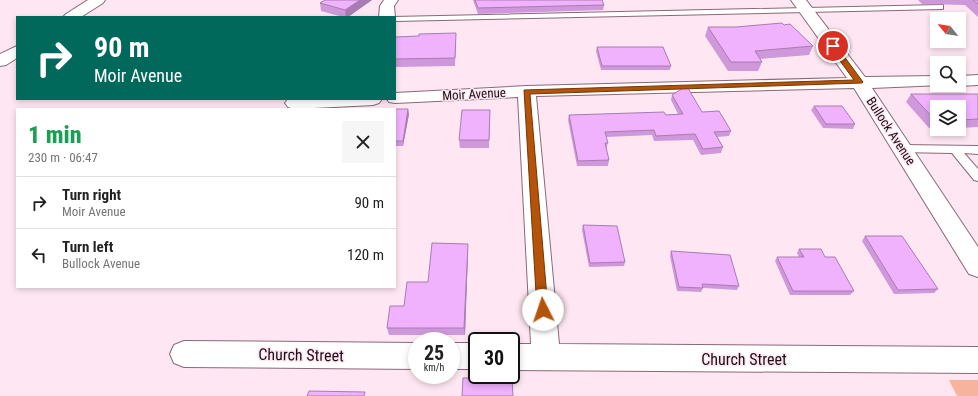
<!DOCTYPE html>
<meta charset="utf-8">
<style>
:root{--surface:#fff;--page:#f6f6f6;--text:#222;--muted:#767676;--line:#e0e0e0}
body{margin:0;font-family:"Roboto Condensed",sans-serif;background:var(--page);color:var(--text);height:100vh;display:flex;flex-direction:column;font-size:15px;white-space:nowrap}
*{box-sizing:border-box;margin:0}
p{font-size:13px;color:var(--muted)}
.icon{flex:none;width:22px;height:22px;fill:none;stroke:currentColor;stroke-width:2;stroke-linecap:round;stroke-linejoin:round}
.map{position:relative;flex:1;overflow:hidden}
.details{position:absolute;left:16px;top:108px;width:380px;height:180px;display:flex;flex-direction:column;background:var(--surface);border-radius:0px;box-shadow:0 2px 6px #0003}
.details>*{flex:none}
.banner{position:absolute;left:16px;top:16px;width:380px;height:84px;border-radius:0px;box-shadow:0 2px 6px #0003;background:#00695c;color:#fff;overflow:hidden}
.needle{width:26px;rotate:300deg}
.buttons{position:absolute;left:930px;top:12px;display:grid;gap:8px}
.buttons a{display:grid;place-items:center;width:36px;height:36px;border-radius:0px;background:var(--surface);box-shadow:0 2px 6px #0003;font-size:20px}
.speed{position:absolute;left:408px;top:332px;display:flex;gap:8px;font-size:20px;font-weight:700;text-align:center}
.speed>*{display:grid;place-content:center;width:52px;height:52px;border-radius:50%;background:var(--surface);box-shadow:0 2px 6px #0003;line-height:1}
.speed small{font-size:10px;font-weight:400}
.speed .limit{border:2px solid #111;border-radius:6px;background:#fff;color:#111}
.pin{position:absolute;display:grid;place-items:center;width:34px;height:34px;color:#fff;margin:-17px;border:2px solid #fff;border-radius:50%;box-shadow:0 1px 4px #0007}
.me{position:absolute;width:44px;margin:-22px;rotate:356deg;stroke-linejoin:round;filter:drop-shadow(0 0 3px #0008)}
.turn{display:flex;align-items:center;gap:14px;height:84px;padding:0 12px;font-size:18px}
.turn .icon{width:52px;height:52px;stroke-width:2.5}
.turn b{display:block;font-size:28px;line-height:34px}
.round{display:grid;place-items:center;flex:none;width:42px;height:42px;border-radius:0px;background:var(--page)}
.head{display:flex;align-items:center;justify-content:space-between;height:68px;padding:0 12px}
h1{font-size:24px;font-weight:800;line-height:30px;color:#1e9e55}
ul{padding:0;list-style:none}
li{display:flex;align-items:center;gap:12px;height:52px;padding:0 12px;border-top:1px solid var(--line)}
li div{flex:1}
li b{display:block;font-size:15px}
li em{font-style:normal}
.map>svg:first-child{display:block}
.green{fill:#f6b39e}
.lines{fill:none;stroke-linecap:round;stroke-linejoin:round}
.service-casing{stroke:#896879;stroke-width:2}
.minor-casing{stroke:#896879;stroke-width:2}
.tertiary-casing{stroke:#896879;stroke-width:2}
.service{fill:#fff;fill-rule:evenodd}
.minor{fill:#fff;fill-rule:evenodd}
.tertiary{fill:#fff;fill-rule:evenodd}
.wall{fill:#ce98da}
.shaded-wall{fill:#a87cb1}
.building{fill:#f0b1fd;stroke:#a87cb1}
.route{fill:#b45309;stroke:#753606}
.labels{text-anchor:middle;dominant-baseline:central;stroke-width:3;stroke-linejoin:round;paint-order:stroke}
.street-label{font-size:13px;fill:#1c1016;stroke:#fee7f2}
.near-street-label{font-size:16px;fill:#1c1016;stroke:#fee7f2}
</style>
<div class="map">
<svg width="978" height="396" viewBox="0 0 978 396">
<rect width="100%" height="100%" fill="#fee7f2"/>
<path class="green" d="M949,380h29v16h-21z"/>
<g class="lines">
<g class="service-casing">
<path id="service" d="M940,5h3v4l-548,12v-4h-2z
M903,145l75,1v8l-14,-1 14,16v12l-4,-1 -22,-27 -53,-1 -1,-3 1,-3z"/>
</g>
<g class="minor-casing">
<path id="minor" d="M384,0h14l-4,6 1,11h-16l1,-11z
M791,0h15l59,77 72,-1v9h5l-70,3 106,159v30l-9,-3 -115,-186 -318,8 23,248 419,3v26l-467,-3v-26h20l-13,-247 -123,6 -6,-1 -2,-3h8v-6l132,-7 320,-8z
M978,75v10l-19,1 -5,-1h5v-9z
M288,99h94l-3,4 -6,2 -79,4 -6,-2 -3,-4z
M184,341l233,2v26l-233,-2 -10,-4 -4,-9 4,-9z
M451,343h26v26h-26z"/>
</g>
<g class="tertiary-casing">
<path id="tertiary" d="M88,0h17l-2,3 -22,14h-18l3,-3z
M17,46v12l-11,7 -6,1v-12z"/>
</g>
<use href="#service" class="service"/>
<use href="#minor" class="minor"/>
<use href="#tertiary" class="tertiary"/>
</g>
<path class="wall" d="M325,0h47l-24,17h-5l-22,-6 -1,-8z
M473,0h129l2,5 -1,5 -125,4z
M918,0h60v17l-13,-12 -43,-1z
M784,25l29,21 -4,9 -49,4 2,3 -4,9h-30l-23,-35 3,-9h28z
M395,37l61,4 -1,25 -60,1z
M597,47l74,19 -1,4h-69l-5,-19z
M911,94h67v33l-19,1v-21h-22v21h-8l-23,-26z
M672,95l59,36 -2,5 -12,1 6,10 -2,6 -20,2 -8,-15 -39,1 -2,-6 -46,2 2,6 -2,6 3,11 -1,6h-31l-9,-46 1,-5h97l12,-1 -7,-14z
M814,106l41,18 -2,5 -30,-1 -12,-18z
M395,109l14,5 -6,32h-8z
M490,118l-1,30h-29l-1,-8z
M583,225l42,37 -1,4 -35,1 -7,-37z
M865,236l73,53 -4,4 -40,1 -32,-53z
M468,244v8l-3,83h-76l-2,-7 17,-22z
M799,249l26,8 29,34 -4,4h-60l-15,-34 2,-4h22l-2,-4z
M671,251l68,35 -2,4 -34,-2 -2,4 -24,-1 -7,-35z"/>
<path class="shaded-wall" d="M360,0h12l-24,17h-2l-1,-7z
M408,109l1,5 -6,32v-5z
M468,244v8l-3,83 -1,-7z"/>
<path class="building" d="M325,0h35l-15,10 -25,-7z
M475,0h127l2,5 -126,3z
M973,0h5v4z
M782,23l2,2 6,-1 23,22 -58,5 7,11h-31l-23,-35h28z
M456,33l-1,25 -60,1v-22l24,-1v-2z
M597,47h66l8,19h-69z
M683,88h5l14,24 17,-1 12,20 -17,1 9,15 -20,2 -8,-15 -39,2 -2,-6 -49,2 3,11h-3l4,17 -31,1 -9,-46 95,-3 2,3 17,-1 -11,-19z
M911,94h67v25l-19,1v-13h-22v13h-2z
M814,106h28l13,18h-29z
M395,109h13l-5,32h-8z
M462,110h28l-1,30h-30z
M583,225l34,1 8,36 -35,1z
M865,236h37l36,53 -40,1z
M432,243l36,1 -4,84h-77l3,-22h14l3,-24h21z
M799,249h22l4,8h10l19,34h-61l-16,-34h27z
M671,251l59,4 9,31 -37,-2 1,4 -24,-1z
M463,378h49l1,18h-51z
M309,391l56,1 -1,4h-57z"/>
<path class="route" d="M830,44h5l28,38 -1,1 -332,11 18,216 -1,4 -4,1 -4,-1 -2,-4 -13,-220 330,-10 -25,-34z"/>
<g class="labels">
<g class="street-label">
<text transform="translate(474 94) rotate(-3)">Moir Avenue</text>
<text transform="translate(891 131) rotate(57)">Bullock Avenue</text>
</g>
<g class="near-street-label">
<text transform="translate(301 355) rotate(1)">Church Street</text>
<text x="744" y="359">Church Street</text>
</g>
</g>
</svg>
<div class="buttons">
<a><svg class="needle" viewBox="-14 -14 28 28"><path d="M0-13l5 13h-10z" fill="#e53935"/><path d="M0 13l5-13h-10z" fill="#767676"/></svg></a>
<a><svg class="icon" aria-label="search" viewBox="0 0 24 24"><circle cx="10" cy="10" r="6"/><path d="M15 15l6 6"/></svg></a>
<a><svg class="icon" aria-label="layers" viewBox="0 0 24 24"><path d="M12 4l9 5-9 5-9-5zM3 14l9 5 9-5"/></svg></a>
</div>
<div class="speed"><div>25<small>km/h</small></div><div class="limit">30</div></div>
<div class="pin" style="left:833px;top:46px;background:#d93025"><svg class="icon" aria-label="arrive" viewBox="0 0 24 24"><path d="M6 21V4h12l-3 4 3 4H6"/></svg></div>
<svg class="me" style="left:543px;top:310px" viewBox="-20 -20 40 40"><circle r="19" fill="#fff"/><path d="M0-13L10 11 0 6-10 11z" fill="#b45309"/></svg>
<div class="banner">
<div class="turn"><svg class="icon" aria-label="right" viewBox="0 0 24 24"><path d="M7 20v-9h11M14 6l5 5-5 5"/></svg><div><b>90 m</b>Moir Avenue</div></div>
</div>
<section class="details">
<div class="head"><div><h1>1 min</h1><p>230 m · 06:47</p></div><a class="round"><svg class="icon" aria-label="close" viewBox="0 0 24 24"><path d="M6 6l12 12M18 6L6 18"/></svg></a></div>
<ul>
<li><svg class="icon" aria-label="right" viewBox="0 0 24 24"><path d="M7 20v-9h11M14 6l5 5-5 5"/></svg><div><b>Turn right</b><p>Moir Avenue</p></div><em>90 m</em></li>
<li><svg class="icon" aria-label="left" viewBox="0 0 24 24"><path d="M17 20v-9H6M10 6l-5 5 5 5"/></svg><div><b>Turn left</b><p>Bullock Avenue</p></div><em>120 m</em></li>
</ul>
</section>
</div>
